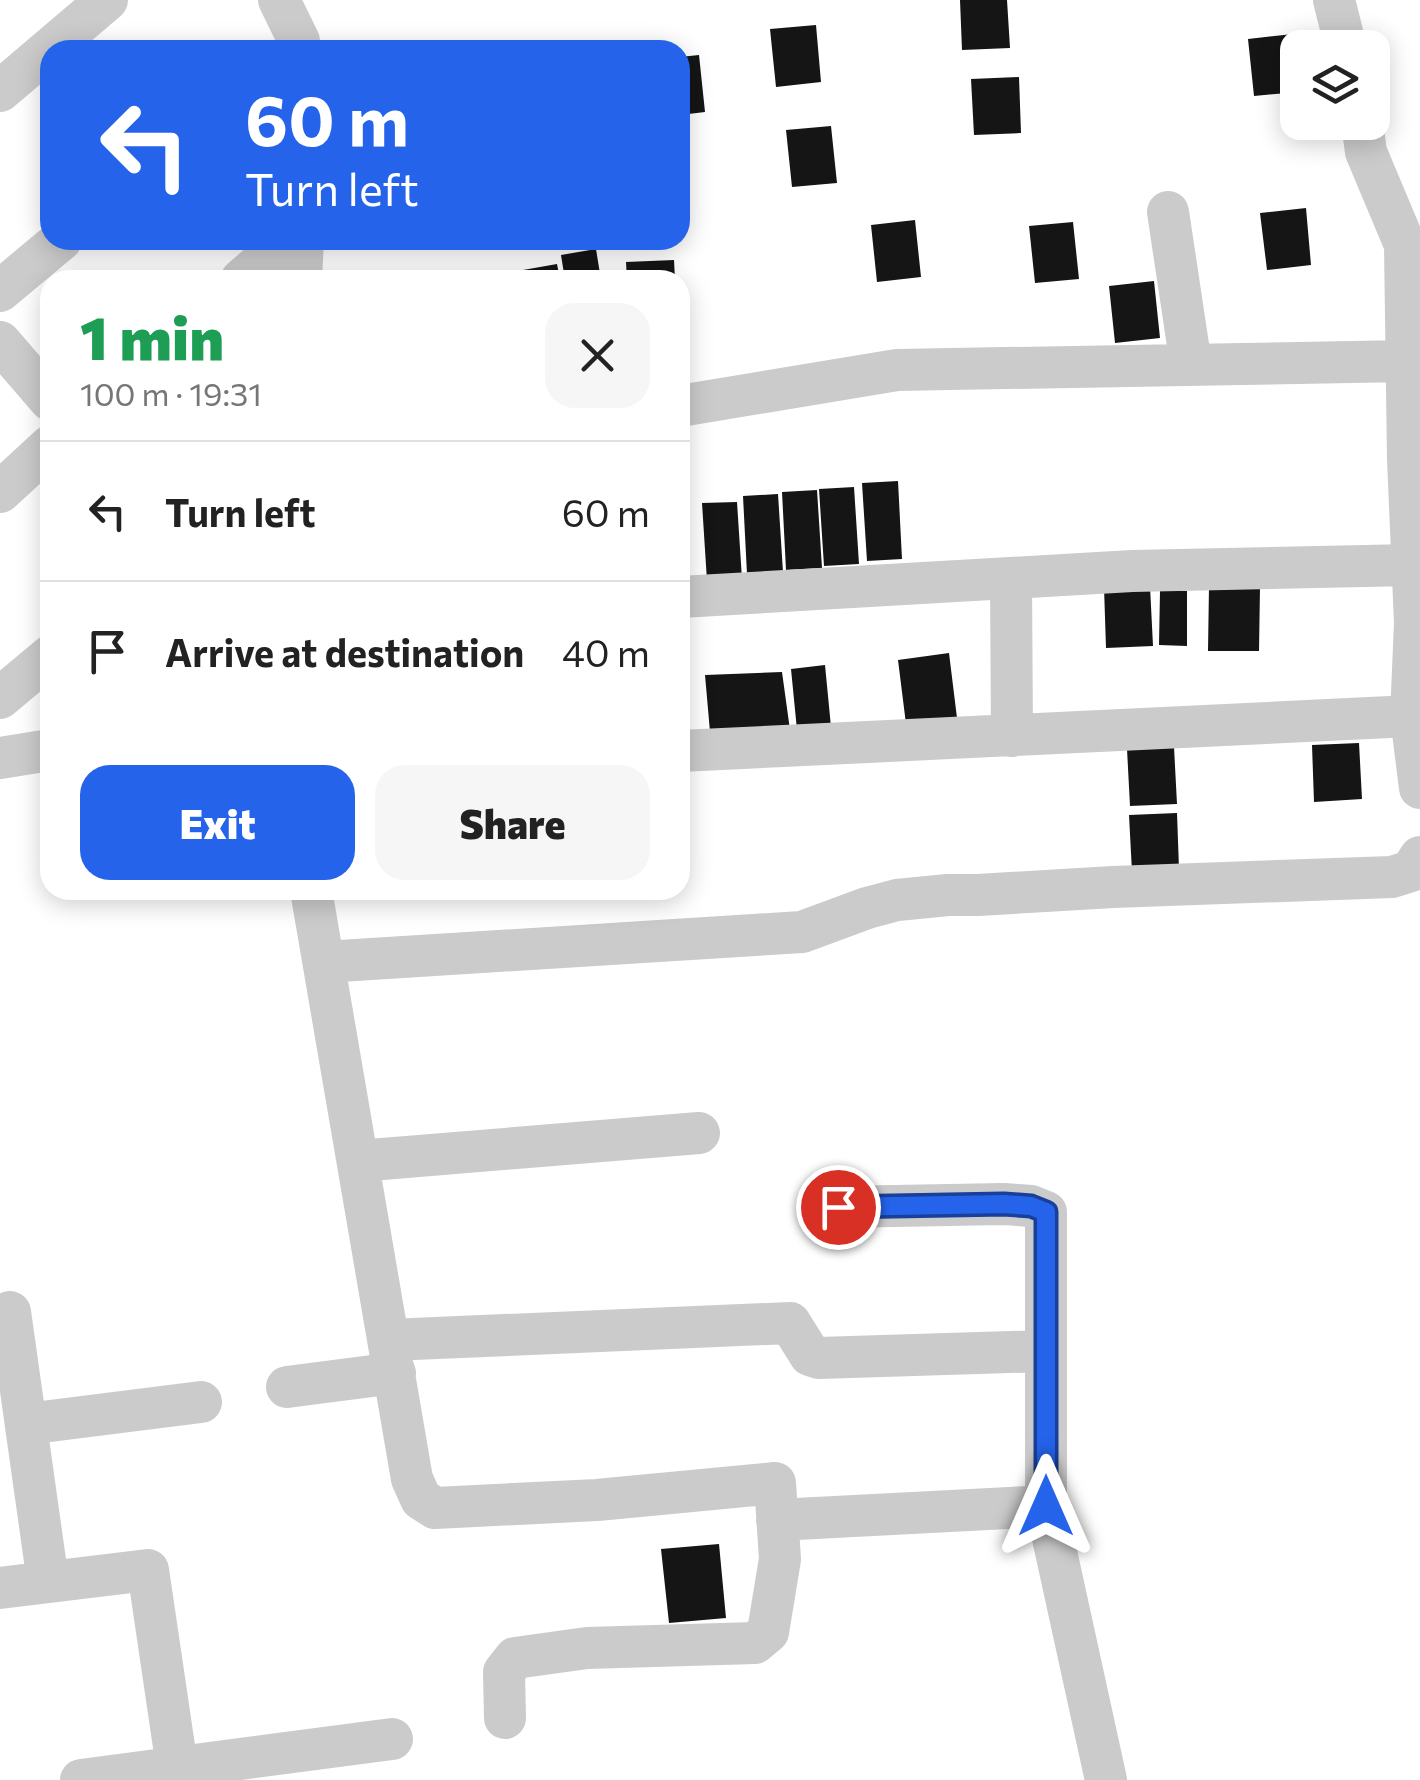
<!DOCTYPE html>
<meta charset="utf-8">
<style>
:root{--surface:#fff;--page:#f6f6f6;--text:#222;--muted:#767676;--line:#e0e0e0;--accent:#2563eb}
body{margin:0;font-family:Commissioner,sans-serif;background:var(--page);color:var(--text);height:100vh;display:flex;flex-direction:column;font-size:38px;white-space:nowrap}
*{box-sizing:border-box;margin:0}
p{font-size:32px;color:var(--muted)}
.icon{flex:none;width:55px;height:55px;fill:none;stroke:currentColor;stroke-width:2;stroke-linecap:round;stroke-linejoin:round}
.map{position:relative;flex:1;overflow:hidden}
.drawer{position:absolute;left:40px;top:270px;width:650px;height:630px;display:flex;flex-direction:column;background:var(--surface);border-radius:30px;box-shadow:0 5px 25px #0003}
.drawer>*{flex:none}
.banner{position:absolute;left:40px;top:40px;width:650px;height:210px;border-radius:30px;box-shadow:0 5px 25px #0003;background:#2563eb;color:#fff;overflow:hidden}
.tools{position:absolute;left:1280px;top:30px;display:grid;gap:20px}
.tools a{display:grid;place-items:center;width:110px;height:110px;border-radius:20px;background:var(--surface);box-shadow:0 5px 25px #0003;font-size:50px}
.pin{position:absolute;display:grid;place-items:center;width:85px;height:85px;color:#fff;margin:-42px;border:5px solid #fff;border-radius:50%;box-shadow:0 2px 10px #0007}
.me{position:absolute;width:110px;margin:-55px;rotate:0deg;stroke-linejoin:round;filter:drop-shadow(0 0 8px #0008)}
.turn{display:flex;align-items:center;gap:35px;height:210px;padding:0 40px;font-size:45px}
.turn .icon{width:130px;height:130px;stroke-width:2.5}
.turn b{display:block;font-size:70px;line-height:85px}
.round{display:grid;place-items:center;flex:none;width:105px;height:105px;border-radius:30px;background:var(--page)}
.overview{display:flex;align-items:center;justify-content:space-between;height:170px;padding:0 40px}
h1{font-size:60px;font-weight:800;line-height:75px;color:#1e9e55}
.action{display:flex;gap:20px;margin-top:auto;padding:20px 40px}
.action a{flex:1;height:115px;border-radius:30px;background:var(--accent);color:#fff;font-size:40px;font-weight:800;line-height:115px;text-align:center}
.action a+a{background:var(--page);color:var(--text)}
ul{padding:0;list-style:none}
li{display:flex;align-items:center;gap:30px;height:140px;padding:0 40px;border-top:2px solid var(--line)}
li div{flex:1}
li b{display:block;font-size:38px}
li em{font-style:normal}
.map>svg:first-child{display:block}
.building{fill:#151515}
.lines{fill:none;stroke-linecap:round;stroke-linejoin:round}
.minor{stroke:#cbcbcb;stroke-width:42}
.route-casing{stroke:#184099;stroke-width:25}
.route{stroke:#2563eb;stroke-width:18}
</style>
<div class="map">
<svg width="1420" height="1780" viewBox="0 0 1420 1780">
<rect width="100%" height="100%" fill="#fff"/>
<path class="building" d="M960,0h47l3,48 -48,2z
M816,25l5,57 -45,5 -6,-58z
M1293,34l5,58 -44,4 -6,-57z
M699,55l6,57 -25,3v-58z
M1019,77l2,56 -47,2 -3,-56z
M831,126l6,57 -45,4 -6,-57z
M1306,208l5,57 -44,5 -7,-57z
M915,220l6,57 -44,5 -6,-57z
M1073,222l6,57 -44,4 -6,-57z
M596,249l5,31h-36l-4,-25z
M674,260l1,20h-48l-1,-18z
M557,264l3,16h-36l-1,-10z
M1154,281l6,57 -45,5 -6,-57z
M898,481l4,78 -35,2 -5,-78z
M854,487l5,77 -35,2 -5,-77z
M817,490l5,78 -36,2 -4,-78z
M778,494l5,78 -36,2 -4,-78z
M737,502l5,77 -35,2 -5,-78z
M1150,586l3,60 -47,2 -2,-61z
M1209,586l51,1 -1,64h-51z
M1160,591h27v55l-28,-1z
M949,653l8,65 -51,6 -8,-64z
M825,665l6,62 -34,3 -6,-61z
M782,672l8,58 -80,2 -5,-57z
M1359,743l3,56 -48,3 -2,-57z
M1174,747l3,57 -47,2 -3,-57z
M1177,813l2,56 -47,3 -3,-57z
M719,1544l7,74 -57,5 -8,-74z"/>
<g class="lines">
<path class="minor" d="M279,0l20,41 1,9
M1334,0l12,48
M0,91l107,-91
M1362,122l4,30 39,93 3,214 7,164 -4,93 9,72
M1168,212l23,153
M241,280l46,-40
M301,280l2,-40
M0,291l61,-51
M0,342l50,58
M680,406l217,-36 510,-9
M0,492l50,-46
M1011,579l1,157
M680,597l452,-26 280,-6
M0,698l50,-42
M680,751l731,-35
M0,758l50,-8
M311,890l101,589 9,20 14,9 162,-8 178,-17 5,76 -12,73 -13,11 -168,5 -72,10 -11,14 1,46
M324,962l478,-30 65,-24 30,-8 51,-5h30l135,-8 279,-10 19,-6 9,-14
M358,1161l341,-28
M838,1207l166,-3 27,2 15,6v294l60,274
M10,1312l38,270
M389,1340l401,-17 20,32 9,3 226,-7
M287,1387l108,-14
M26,1424l175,-22
M777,1520l269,-14
M0,1588l148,-18 29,197
M81,1780l311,-41"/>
</g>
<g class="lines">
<g class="route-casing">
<path id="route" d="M838,1207l166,-3 27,2 15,6v294"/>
</g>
<use href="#route" class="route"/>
</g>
</svg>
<div class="tools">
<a><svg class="icon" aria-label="layers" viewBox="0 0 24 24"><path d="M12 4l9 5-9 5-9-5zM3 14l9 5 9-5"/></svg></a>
</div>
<div class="pin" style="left:838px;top:1207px;background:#d93025"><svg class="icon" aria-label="arrive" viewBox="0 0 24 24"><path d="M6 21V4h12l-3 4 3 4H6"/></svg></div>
<svg class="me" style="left:1046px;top:1506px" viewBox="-20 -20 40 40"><path d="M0-17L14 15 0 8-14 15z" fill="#2563eb" stroke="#fff" stroke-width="4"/></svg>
<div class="banner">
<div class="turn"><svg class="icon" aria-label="left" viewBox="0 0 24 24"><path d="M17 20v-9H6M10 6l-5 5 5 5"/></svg><div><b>60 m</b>Turn left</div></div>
</div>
<section class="drawer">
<div class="overview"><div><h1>1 min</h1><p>100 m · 19:31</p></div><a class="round"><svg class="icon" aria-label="close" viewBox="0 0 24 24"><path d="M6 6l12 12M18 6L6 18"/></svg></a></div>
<ul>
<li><svg class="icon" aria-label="left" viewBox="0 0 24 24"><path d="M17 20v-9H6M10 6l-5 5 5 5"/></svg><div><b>Turn left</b></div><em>60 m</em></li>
<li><svg class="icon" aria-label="arrive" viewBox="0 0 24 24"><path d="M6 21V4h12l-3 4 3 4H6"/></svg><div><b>Arrive at destination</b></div><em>40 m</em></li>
</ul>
<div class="action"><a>Exit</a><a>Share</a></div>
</section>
</div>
